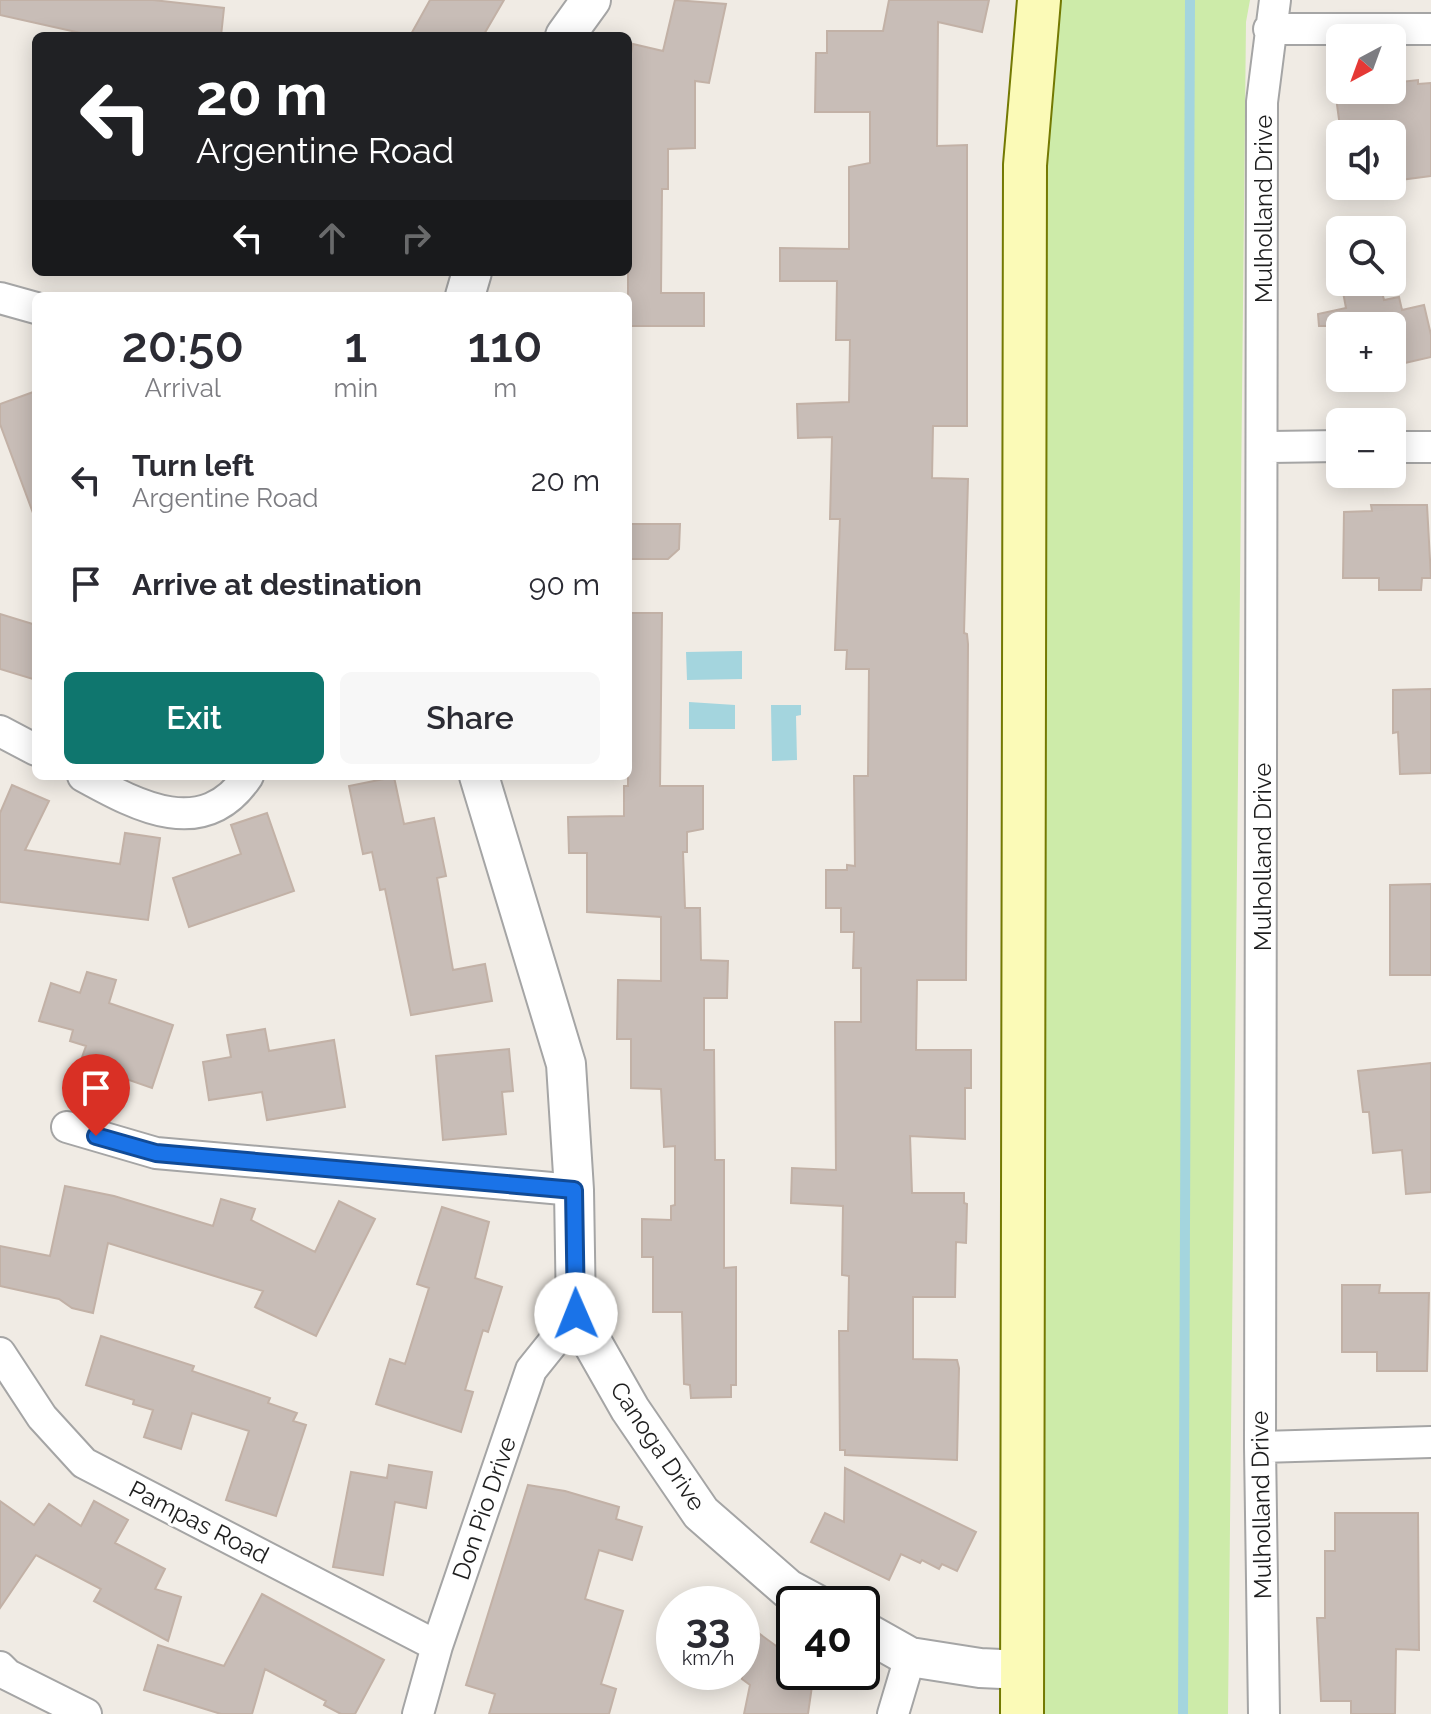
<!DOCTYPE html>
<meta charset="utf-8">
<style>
:root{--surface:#fff;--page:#f7f7f7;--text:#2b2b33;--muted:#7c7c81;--accent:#0f766e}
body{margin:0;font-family:Raleway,sans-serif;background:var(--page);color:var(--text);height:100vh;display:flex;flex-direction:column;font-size:30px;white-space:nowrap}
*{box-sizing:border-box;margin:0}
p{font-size:26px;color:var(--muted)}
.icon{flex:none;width:44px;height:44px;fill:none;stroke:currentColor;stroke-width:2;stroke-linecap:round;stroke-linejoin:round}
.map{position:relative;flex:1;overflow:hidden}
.side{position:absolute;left:32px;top:292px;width:600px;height:488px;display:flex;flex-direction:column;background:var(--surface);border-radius:12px;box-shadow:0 4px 20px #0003}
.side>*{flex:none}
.hud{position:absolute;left:32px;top:32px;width:600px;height:244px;border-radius:12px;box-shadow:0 4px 20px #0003;background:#202124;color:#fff;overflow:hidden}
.needle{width:52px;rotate:221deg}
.tools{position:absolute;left:1326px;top:24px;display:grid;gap:16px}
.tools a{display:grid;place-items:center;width:80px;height:80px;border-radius:12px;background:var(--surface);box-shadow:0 4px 20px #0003;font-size:40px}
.speed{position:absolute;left:656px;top:1586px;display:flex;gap:16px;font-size:40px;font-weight:700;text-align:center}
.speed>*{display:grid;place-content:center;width:104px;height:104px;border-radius:50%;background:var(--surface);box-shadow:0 4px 20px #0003;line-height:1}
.speed small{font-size:20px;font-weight:400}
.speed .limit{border:4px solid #111;border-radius:12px;background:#fff;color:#111}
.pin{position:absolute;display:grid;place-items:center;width:68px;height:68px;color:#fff;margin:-82px -34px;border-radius:50% 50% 50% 0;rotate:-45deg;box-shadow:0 0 8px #0007}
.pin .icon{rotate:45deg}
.me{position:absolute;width:88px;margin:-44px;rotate:359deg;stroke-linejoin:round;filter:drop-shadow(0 0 6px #0008)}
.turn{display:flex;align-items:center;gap:28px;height:168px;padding:0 32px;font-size:36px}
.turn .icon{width:104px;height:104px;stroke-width:2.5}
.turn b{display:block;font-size:56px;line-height:68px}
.lanes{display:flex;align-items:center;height:76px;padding:0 32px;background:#0003;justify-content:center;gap:40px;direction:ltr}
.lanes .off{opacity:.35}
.eta{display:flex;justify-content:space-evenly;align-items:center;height:136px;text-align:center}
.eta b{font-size:48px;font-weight:600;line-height:56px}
.primary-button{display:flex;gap:16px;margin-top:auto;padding:16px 32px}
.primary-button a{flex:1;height:92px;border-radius:12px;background:var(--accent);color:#fff;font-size:32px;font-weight:600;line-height:92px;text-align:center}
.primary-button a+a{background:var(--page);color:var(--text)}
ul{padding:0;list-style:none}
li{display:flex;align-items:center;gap:24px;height:104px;padding:0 32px}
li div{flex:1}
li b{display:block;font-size:30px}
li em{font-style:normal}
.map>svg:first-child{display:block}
.grass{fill:#cdeba9}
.water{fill:#a4d5de}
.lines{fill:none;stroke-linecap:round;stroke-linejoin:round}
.stream{stroke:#a4d5de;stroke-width:10}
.building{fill:#c8bdb7;stroke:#c2b1a6;stroke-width:2}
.minor-casing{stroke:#a5a5a5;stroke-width:34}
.tertiary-casing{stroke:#a5a5a5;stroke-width:42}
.secondary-casing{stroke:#737902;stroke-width:46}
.minor{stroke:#fff;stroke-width:30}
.tertiary{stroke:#fff;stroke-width:38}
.secondary{stroke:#fbfab7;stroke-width:42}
.route-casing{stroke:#114b97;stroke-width:20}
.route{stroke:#1a73e8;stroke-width:14}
.labels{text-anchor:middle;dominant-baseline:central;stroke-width:6;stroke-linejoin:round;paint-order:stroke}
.street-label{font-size:24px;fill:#1e1e1e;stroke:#fff}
</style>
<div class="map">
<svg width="1431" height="1714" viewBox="0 0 1431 1714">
<rect width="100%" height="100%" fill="#f0ebe4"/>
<path class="grass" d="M1057,0h193l-4,22 -18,1692h-183l1,-1528z"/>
<path class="water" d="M742,651v28l-55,1 -1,-28z
M689,702l46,3v24h-46z
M771,705h30v10l-5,1 1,44 -25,1z"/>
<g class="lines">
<path class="stream" d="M1183,1714l7,-1714"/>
</g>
<path class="building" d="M0,0h153l71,8 -3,28h-127l-94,-21z
M430,0h74l-21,36h-73z
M675,0l51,4 -17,79 -14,-2v67l-27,1v40h-6l-1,104h43v33h-76v-259l5,-23 30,7z
M889,0h100l-7,32 -44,-10 -1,124 30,-1v281h-34l-1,52 36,1 -4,154 3,1 1,10 -2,336h-49l-1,70h55v38h-6v51l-55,-3 2,57h52v10l3,1 -1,39 -10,-1 -1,55h-42v62l44,1 2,8 -2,92 -112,-5v-5h-5l-1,-119h9l1,-55 -7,-1 1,-69 -52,-3 1,-35 44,2 -1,-148h26v-54h-8l1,-36h-13v-24h-15v-38h21v-5l8,1 -1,-90h14l1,-107h-23l1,-19h-12l5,-131h-10l2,-82 -34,1 -1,-34 52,-2 1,-62h-14l1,-59h-57v-33l69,1v-82l21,-4v-51h-55l1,-59h11v-22h56z
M1418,80v4l13,-1v93l-39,5v-47h-51l-6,-44h57v-7z
M1380,284l4,16 15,-3 3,13 22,-5 7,30v22l-39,9v-40h-73l-1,-12 28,-6 -3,-16z
M36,391v122h-3l-33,-89v-20z
M1371,505h56l4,73h-9l-1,12h-42v-12h-36l1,-66 28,-1z
M628,524h52l-1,25 -11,10h-40z
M628,613h34l-2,173h43v43l-16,3v20h-4l2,56h15l1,52 27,1 -1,37h-23v52h10l1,110h9v108l12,-1v118h-5v12l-40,1 -1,-13 -6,-1 -2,-72h-29v-55h-11v-38l29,1v-14l4,-1v-59l-11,1 -3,-58 -30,-1v-49h-14l1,-59 43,1v-64l-74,-5v-59h-18l-1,-36 56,-1v-30h4z
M0,614l36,11v55l-36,-11z
M1431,689v84l-31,1 -2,-42 -5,1v-43z
M394,777l10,47 30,-6 12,58 -9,2 16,92 32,-6 7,37 -81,14 -26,-126 -5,1 -8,-38 -9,2 -14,-68z
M12,785l37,16 -24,49 95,14 5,-31 35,5 -12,82 -148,-18v-89z
M267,813l27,78 -105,36 -16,-49 68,-24 -10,-29z
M1431,884v91h-41v-90z
M87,972l29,8 -7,23 64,22 -21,63 -72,-25 6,-17 -16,-5 3,-11 -34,-9 12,-38 29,10z
M265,1029l4,22 65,-11 11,67 -78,13 -5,-28 -53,8 -6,-38 28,-5 -4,-22z
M509,1049l4,42 -11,1 4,42 -63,6 -7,-84z
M1431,1063v129l-25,2 -4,-44 -29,3 -4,-41h-6l-5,-41z
M65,1186l49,10 99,30 8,-27 34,10 -4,11 64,32 24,-51 36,18 -59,117 -61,-29 8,-16 -155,-48 -15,70 -21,-5 -13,-9 -59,-13v-40l50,10z
M442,1207l47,15 -14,56 27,9 -14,45 -5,-2 -18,60 8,2 -12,40 -85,-28 14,-45 15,5 24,-76 -12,-4z
M1342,1285h38l-1,8h50l-2,78h-50v-19h-35z
M101,1336l93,30 -2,5 78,27 -2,5 29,10 -4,8 13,4 -30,91 -50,-16 23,-69 -57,-18 -11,36 -37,-12 9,-27 -20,-6 1,-4 -48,-15z
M389,1465l43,7 -6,36 -31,-6 -12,73 -50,-8 18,-95 36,6z
M845,1468l131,64 -19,39 -15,-7 -3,5 -17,-9 -2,3 -19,-9 -12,26 -78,-38 14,-29 19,9z
M528,1485l37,6 54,16 -3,12 26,8 -10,33 -33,-10 -14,49 38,12 -22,73 15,5 -7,25h-120l6,-20 -29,-9z
M0,1501l34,24 15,-21 32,22 13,-25 34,19 -13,23 50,26 -10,20 26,8 -13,44 -74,-40 7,-12 -65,-34 -36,53z
M1335,1513h83l1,137 -23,-1 -1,65h-44v-13h-30l-4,-83h8v-67h10z
M262,1594l122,66 -29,54h-14l-17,-9 2,-4 -61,-32 -13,45h-31l-77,-24 14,-45 66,21z
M742,1621l52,38v13h20l-6,42h-64l6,-29 -8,-6z"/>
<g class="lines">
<g class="minor-casing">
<path id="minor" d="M1269,29h162
M0,298l36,10
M1264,447l76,-1
M1392,447h39
M0,731l36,19
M83,776c53,29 120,67 165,0
M67,1127l89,26 418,37
M0,1353l42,64 42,46 353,183
M1260,1447l171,-5
M0,1667l8,8 78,39
M418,1714l19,-68 94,-276 45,-56
M893,1714l17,-57
M1264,1714l-4,-267 2,-1345 13,-102"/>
</g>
<g class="tertiary-casing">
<path id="tertiary" d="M565,36l26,-36
M465,296l7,-24
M479,776l87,288 8,126 2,124 54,95 71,104 87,76 28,15
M862,1630l48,27 70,11 42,2"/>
</g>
<g class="secondary-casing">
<path id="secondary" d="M1022,1714l3,-1549 14,-165"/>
</g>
<use href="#minor" class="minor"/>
<use href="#tertiary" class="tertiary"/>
<use href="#secondary" class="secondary"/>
</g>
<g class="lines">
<g class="route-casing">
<path id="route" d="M96,1136l60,17 418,37 2,124"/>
</g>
<use href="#route" class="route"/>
</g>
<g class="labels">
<g class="street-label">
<text transform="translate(1263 209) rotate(-90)">Mulholland Drive</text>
<text transform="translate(1262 857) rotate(-90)">Mulholland Drive</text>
<text transform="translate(658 1446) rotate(56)">Canoga Drive</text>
<text transform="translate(1261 1505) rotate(-91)">Mulholland Drive</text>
<text transform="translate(484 1508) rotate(-71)">Don Pio Drive</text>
<text transform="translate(199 1522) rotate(27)">Pampas Road</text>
</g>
</g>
</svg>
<div class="tools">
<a><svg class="needle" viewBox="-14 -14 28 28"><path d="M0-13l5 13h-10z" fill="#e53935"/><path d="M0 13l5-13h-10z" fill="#7c7c81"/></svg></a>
<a><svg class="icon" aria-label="sound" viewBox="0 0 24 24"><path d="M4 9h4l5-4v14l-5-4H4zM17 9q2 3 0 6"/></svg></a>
<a><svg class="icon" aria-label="search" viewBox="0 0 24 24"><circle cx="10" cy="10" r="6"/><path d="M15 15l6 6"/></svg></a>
<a>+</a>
<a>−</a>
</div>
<div class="speed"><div>33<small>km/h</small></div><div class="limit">40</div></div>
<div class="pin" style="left:96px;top:1136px;background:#d93025"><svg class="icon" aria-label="arrive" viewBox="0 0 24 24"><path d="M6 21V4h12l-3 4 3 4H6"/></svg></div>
<svg class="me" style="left:576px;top:1314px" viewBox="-20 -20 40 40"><circle r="19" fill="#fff"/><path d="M0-13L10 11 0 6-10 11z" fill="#1a73e8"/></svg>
<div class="hud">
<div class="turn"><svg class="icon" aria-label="left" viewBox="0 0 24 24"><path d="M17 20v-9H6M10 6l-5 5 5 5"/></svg><div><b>20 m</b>Argentine Road</div></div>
<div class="lanes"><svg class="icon" aria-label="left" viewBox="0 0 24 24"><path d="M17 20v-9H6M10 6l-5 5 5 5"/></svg><svg class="icon off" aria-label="ahead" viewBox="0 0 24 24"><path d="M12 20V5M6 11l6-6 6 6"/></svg><svg class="icon off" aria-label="right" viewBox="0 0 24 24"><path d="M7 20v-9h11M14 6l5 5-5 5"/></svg></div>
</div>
<section class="side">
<div class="eta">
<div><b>20:50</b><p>Arrival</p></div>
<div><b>1</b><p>min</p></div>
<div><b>110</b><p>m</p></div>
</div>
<ul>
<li><svg class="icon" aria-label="left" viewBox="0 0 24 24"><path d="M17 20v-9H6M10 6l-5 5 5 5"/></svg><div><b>Turn left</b><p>Argentine Road</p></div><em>20 m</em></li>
<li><svg class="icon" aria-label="arrive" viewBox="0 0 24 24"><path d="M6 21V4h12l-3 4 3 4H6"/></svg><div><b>Arrive at destination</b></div><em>90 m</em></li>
</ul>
<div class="primary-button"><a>Exit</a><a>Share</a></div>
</section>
</div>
